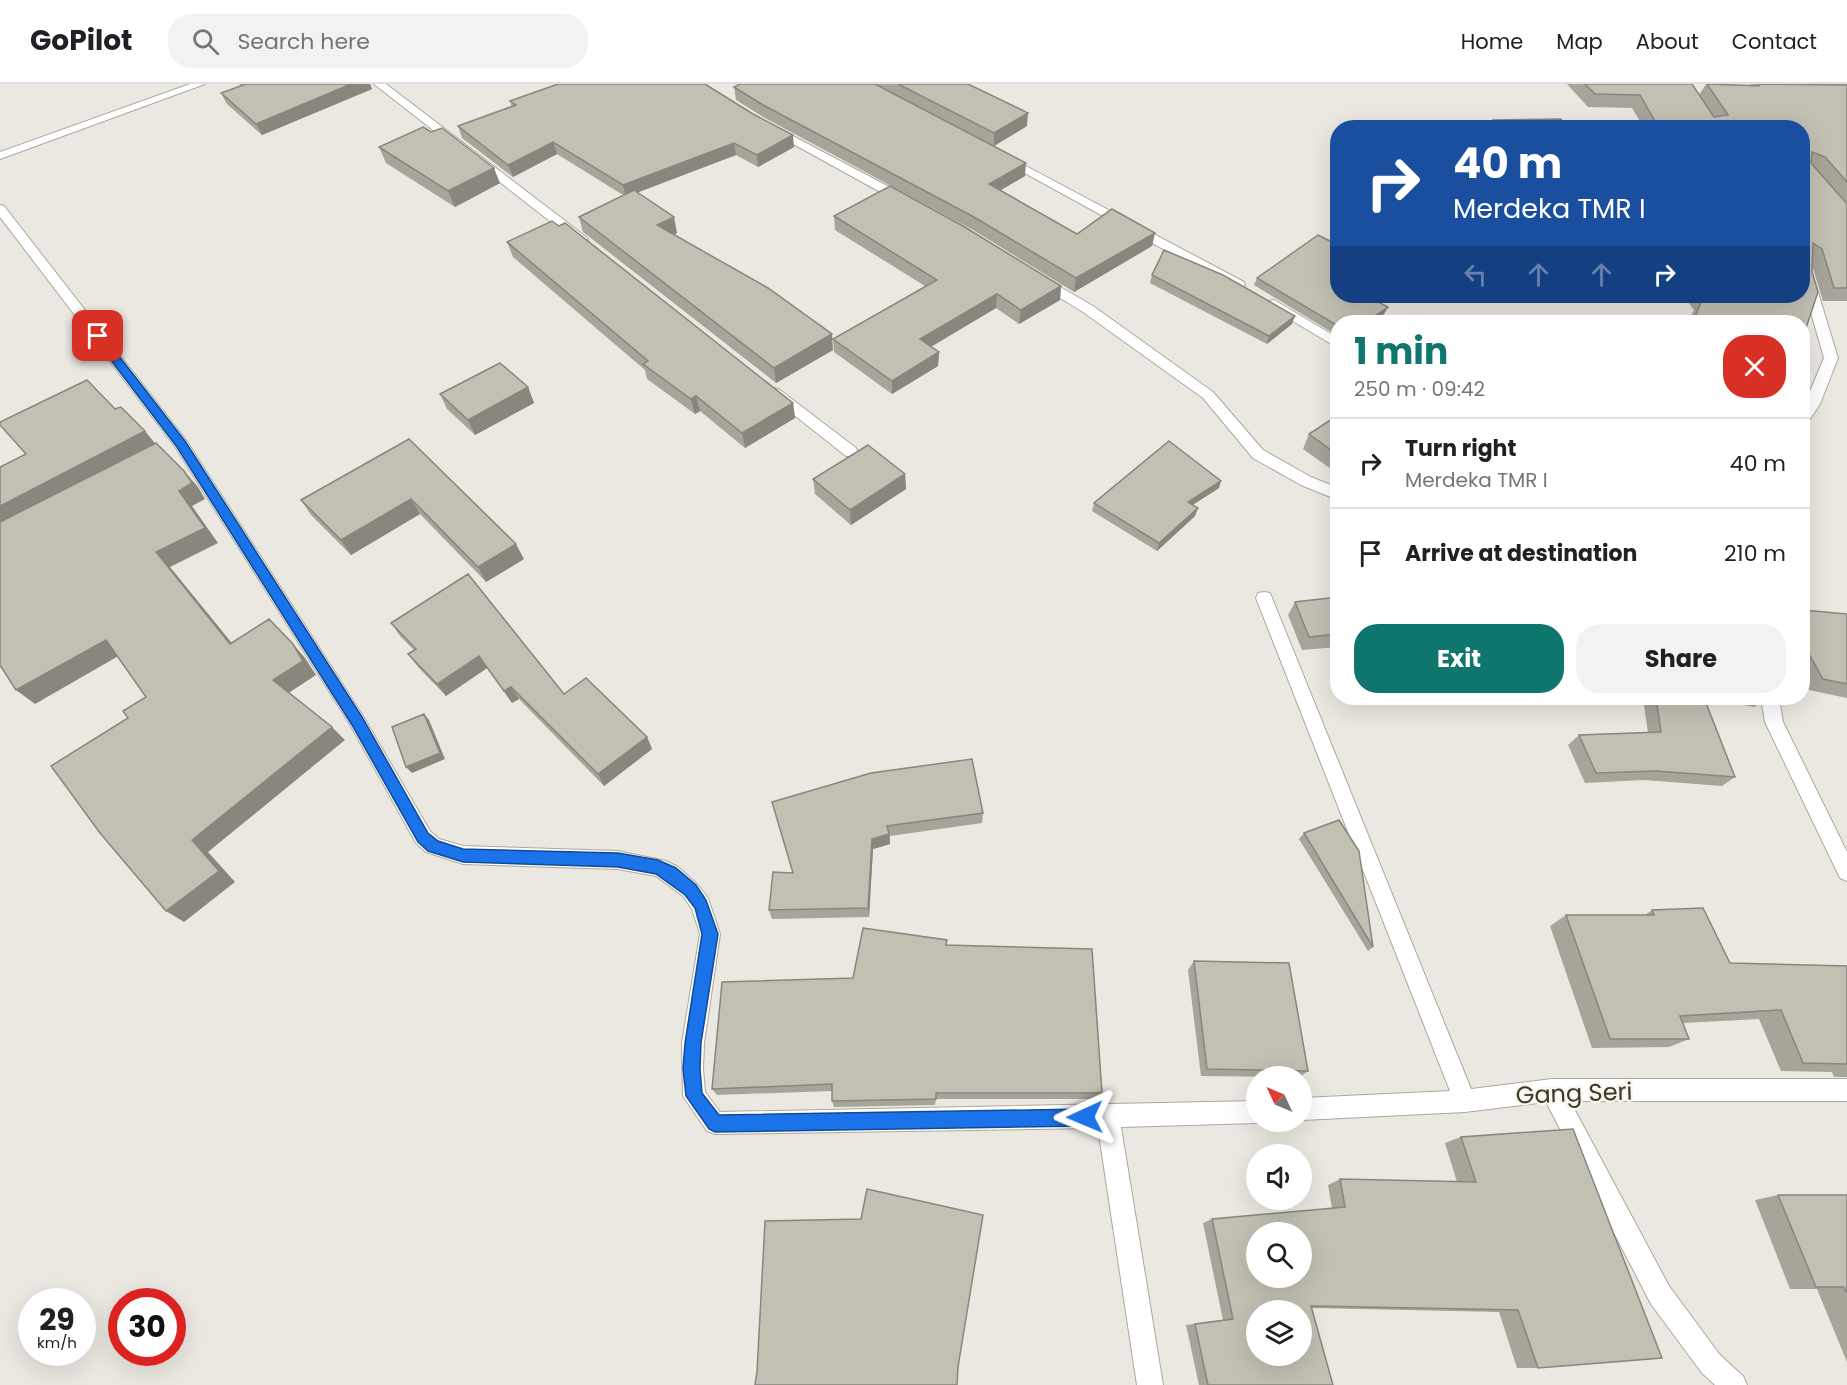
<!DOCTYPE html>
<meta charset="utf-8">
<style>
:root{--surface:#fff;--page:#f2f2f2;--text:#202124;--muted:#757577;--line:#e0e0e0;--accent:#0f766e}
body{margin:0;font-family:Poppins,sans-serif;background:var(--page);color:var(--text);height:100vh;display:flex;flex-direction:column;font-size:22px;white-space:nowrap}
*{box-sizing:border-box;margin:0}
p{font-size:20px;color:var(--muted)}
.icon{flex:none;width:33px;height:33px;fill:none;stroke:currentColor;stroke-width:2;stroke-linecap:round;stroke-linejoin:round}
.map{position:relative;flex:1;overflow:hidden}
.sheet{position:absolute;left:1330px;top:231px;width:480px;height:390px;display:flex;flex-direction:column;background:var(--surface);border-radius:24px;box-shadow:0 6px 24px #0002}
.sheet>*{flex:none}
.guide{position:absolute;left:1330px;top:36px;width:480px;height:183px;border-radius:24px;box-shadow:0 6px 24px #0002;background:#1a4fa0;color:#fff;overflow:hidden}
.needle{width:39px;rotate:314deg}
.tools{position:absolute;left:1246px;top:982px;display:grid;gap:12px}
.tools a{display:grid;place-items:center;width:66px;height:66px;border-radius:50%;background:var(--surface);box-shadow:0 6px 24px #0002;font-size:30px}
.speed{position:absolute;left:18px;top:1204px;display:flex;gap:12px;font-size:30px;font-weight:700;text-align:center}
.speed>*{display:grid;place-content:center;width:78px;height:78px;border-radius:50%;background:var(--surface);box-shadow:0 6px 24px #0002;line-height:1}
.speed small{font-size:15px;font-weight:400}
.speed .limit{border:9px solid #d22;background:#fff;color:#111}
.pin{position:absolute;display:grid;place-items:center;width:51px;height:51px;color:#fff;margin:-26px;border-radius:12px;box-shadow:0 3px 9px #0006}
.me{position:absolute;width:66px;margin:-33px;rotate:269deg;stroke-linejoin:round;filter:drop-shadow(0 0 4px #0008)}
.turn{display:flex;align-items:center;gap:21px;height:126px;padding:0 24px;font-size:27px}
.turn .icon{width:78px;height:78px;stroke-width:2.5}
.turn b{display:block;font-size:42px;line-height:51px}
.lanes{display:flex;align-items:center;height:57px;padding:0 24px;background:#0003;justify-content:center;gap:30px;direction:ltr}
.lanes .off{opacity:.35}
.round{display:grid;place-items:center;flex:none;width:63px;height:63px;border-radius:24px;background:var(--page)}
.head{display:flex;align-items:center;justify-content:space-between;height:102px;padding:0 24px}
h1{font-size:36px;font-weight:700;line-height:45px;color:var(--accent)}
.button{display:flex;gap:12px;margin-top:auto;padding:12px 24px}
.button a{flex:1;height:69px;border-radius:24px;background:var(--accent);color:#fff;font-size:24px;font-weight:700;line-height:69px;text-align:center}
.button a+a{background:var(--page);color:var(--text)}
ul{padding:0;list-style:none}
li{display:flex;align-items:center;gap:18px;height:90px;padding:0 24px;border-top:2px solid var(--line)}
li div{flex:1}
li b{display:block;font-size:22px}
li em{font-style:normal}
header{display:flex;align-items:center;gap:36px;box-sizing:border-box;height:84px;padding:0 30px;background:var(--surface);border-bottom:2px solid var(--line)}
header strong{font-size:28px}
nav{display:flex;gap:33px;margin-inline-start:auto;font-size:21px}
.search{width:420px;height:54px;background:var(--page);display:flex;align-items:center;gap:15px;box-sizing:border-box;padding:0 21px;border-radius:24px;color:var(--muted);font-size:22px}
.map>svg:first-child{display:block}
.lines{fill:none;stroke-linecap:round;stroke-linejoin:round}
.minor-casing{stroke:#aba99c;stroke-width:2}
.minor{fill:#fff;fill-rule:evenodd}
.wall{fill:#a7a49a}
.shaded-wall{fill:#88867d}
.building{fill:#c2bfb3;stroke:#88867d;stroke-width:1.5;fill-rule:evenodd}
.route{fill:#1a73e8;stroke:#114b97;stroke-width:1.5}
.labels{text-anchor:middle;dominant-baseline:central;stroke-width:4.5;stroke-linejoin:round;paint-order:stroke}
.near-street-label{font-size:24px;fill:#3a3922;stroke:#f7f5f0}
</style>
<header>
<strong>GoPilot</strong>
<div class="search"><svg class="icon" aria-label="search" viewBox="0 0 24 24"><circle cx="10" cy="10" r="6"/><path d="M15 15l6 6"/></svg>Search here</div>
<nav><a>Home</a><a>Map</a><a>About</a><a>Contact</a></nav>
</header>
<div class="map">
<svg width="1847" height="1301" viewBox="0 0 1847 1301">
<rect width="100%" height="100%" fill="#eae8e0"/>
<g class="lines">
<g class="minor-casing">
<path id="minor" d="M190,0h15l-205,75v-7z
M374,0h12l200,153 2,3 -2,3h-8z
M772,41l138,73 2,3 -6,4 -4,-1 -134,-74v-4z
M1005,71l239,127 1,3 -6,4 -5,-1 -233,-128v-4z
M0,121l4,1 182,234 177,276 67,115 9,8 24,7 155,5 48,10 12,6 19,17 11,14 12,36 -16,109 -1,26 2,23 15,20 537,-11v21h3l-3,1 -136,4 42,258h-26l-39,-257 -383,6 -8,-3 -24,-35 -1,-53 18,-109 -8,-25 -9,-13 -27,-20 -38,-7 -155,-5 -37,-12 -10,-9 -65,-117 -175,-278 -176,-231z
M1803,175l6,4 29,95 -18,46 -12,18 -5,2v-16l21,-50 -21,-73z
M1041,192l52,30 120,86 50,58 48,27 27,11v12l-37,-15 -48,-27 -50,-60 -120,-86 -47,-29 -1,-3z
M1274,216l64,38v10l-69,-41 -2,-3 2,-3z
M775,304l5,2 76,58 2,4 -2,4h-10l-76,-60 -2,-3 2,-3z
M1264,508l6,1 2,5 199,491 81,-10h295v22h-277l99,185 51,69 23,21 4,9h-32l-13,-12 -51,-69 -105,-202 -81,10 -163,8v-22l148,-7 -194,-493 2,-5z
M1761,614h18l4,24 64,130v29l-7,-3 -75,-156z"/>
</g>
<use href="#minor" class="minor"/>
</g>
<path class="wall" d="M239,0h131l2,5 -110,46 -35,-31 -6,-11 20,-7z
M740,0h228l59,42 -33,20 31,30 -24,14 76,44 78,-1 -3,13 -78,46 -101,-62 -208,-112 -29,-18 -2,-13z
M1567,0h125l7,11 7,-11 44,1 1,-1h96v217h-24l-11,-36 -9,57h-115l6,-12 -11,-14h120v-168h-159l-12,-20 -44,-1z
M510,17l284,46 -36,20 -22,-12 -99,37 40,41 -4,2 160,115 -57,33 -193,-151 -4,-15 44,-22 -66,-41 -44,23 -51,-39 -4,-12 54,-19z
M1493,36l73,8h-77z
M431,48l69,51 -45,24 -69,-44 -7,-16z
M834,132l227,70 -1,14 -41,24 -23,-16 -65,39 8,5 -1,14 -46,28 -58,-42 -1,-13 92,-53 -90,-56z
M507,158l286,161 2,15 -50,30 -45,-37 -5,3 -48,-35 -2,-9 -132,-113z
M1152,191l140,49 -25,20 -117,-61z
M1257,194l81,18 46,18 -11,8h-35v14l-84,-51z
M528,303l6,16 -59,32 -28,-26 -7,-15z
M1338,331v59l-35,-25 6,-15z
M409,355l115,120 -38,23 -66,-68 -69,41 -40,-40 -10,-15z
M905,390l1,15 -55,36 -36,-31 -2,-15z
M1219,404l-27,17 3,11 -38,35 -65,-40 2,-8z
M1338,513v50l-36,3 -14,-35 7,-13z
M1803,526l44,4v84l-38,-8 -6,-10z
M391,539l173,71 83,43 5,12 -48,37 -85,-87 -7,4 -25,-35 -41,28 -28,-29 -10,-13 6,-4 -14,-14z
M1643,614h61l31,79 -13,9 -78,-6 -59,3 -17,-38 11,-10 69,-2z
M1706,614h60l-12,9z
M772,718l211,11 -1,10 -92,13v8l-17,5 -4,68 -97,2 -3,-9 24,-37z
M1304,749l69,114 -5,4 -69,-112z
M1652,826l78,53 117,3v111h-13l-2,-5 -51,-1 -22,-52 -76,4 6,16 -20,8 -77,1 -42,-122 16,-11h79z
M946,861l156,148 -4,6h-162l-1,6 -101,2 -2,-6v-10l-115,4 -5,-6 141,-111z
M1194,877l114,110 -8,6 -99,-1 -13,-106z
M1461,1053l77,231h-21l-18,-56 -187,-4 21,77h-134l-13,-60 37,-5 -20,-97 9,-4 120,-11 -4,-23 12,-6 117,3 -12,-39z
M1778,1111h69v167l-30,-73h-27l-35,-89z"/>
<path class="shaded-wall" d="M351,0h19l2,5 -110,46 -6,-11z
M1028,29l-1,13 -33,20v-13z
M793,51l1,12 -36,20 -1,-12z
M553,58l4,12 -44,23 -5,-12z
M734,59l2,12 -110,42 -3,-12z
M1026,79l-1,13 -36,21v-13z
M494,84l6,15 -45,24 -7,-16z
M674,133l3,16 -17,8 -3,-16z
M1155,149l-3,13 -78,46 2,-14z
M1061,202l-1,14 -41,24 2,-14z
M997,210l-1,14 -76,45v-14z
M1388,223l-4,7 -11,8h-7z
M1295,232l-3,8 -25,20 2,-8z
M832,250l1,16 -57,33 -2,-15z
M939,268l-1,14 -46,28v-13z
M528,303l6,16 -59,32 -7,-15z
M696,312l4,15 -5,3 -4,-15z
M793,319l2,15 -50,30 -3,-15z
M145,347l13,16 -158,83v-24z
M184,387l14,16 7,12 -13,7 26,37 -48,24 74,91 -14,-14 -74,-92 23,-61z
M905,390l1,15 -55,36 -1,-15z
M1221,397l-2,7 -34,22 3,-8z
M411,415l9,15 -69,41 -10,-15z
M1198,424l-3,8 -38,35 2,-8z
M516,460l8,15 -38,23 -8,-15z
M106,556l16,14 -87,50 -19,-14z
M293,560l12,14 11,17 -29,19 -14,-14z
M479,572l8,12 -41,28 -9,-12z
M511,603l8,12 -7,4 -8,-12z
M424,630l5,6 16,39 -33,14 -6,-6z
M332,643l13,13 -137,112 27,30 -51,40 -18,-11 26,-71z
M647,653l5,12 -48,37 -6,-12z
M889,750l1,10 -17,5 -4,68 -1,-9 4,-69z"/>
<path class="building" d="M246,0h105l-95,40 -35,-31z
M558,0h147l48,30 40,21 -36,20 -23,-12 -111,42 -70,-43 -45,23 -50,-39 58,-21 -6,-4z
M740,0h135l151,79 -37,21 88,50 35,-25 43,24 -79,45 -102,-61 -211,-112 -29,-18z
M898,0h70l60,29 -34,20z
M1585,0h107l22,33 14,-2 -21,-31 52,2 -1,-2 89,1v97l-22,-25 -13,-5 -1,11 36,41v84h-13l-12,-39 -9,-6 -1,29 6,20 -15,45v-15h-110l10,-25v-1h100v-168h-144l-19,-33 -45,-1z
M1561,35l5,9h-69l-4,-8z
M423,43l8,5 11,-4 52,40 -46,23 -69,-44z
M890,102l73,40 98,60 -40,24 -24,-16 -77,45 19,13 -47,29 -59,-42 104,-59 -103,-64z
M634,106l40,27 -17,8 111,63 64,46 -58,34 -195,-151z
M552,137l7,5 6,-3 228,180 -51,30 -46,-37 -5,3 -48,-35 5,-3 -141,-119z
M1318,151l20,10v51h29l21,11 -22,15h-28v4l-81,-48z
M1164,166l59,25 72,41 -26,20 -117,-61z
M500,279l28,24 -60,33 -28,-26z
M87,296l28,29 6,-2 24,24 -145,75v-39l26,-13 -26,-29v-3z
M1338,331v40l-29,-21z
M409,355l107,105 -38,23 -67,-68 -70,41 -40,-40z
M1169,357l52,40 -33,21 10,6 -39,35 -65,-40z
M156,359l28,28 8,12 -13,8 26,37 -49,24 74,92 39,-25 24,25 10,17 -30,19 59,47 -140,113 27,31 -53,40 -66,-78 -49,-67 77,-48 -5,-7 23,-14 -40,-57 -90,50 -16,-25v-143z
M868,361l37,29 -55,36 -37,-31z
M468,490l96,120 22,-16 61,59 -49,37 -87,-87 -7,4 -25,-35 -42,28 -29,-30 8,-5 -25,-26z
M1338,513v37l-29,3 -14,-35z
M1803,526l44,4v70l-24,-5 -20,-36z
M1656,614h48l31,79 -79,-6 -60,2 -17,-38 82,-3z
M424,630l16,39 -34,14 -14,-40z
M972,675l11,54 -96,13 2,8 -17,5 -4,69 -99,2 4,-38 20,1 -21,-71 99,-29z
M1339,736l20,31 14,96 -69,-114z
M1703,824l27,55 117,3v98l-44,-1 -22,-53 -101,6 9,23h-79l-44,-124h88l-2,-5z
M863,844l84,12 -1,5 146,4 10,144h-166v6l-104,2v-17l-120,5 10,-107 131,-4z
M1194,877l95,2 19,108 -101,-2z
M1573,1045l89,229 -124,10 -20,-58 -207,-4 22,79h-125l-13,-61 38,-5 -21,-100 133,-12 -5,-28 136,3 -15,-45zM1257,1149h45v45h-45zM1257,1227h45v45h-45z
M867,1105l116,26 -25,152 -1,18h-202l2,-13 8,-151 96,-2z
M1778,1111h69v98l-3,-6h-28z"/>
<path class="route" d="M98,248l3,1 84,108 177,276 66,116 10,8 25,8 155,4 40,7 18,8 20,17 10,15 12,34 -17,109 -1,26 2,24 17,22 366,-6 6,2 2,6 -2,6 -6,3 -370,6 -6,-3 -23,-33 -3,-27 2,-26 17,-109 -7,-26 -10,-13 -29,-21 -38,-7 -155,-5 -35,-11 -10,-9 -66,-117 -175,-278 -83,-109v-5z"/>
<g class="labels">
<g class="near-street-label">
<text transform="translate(1574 1009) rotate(-2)">Gang Seri</text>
</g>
</g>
</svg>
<div class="tools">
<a><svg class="needle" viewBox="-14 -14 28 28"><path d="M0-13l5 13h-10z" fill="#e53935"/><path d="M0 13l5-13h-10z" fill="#757577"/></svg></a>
<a><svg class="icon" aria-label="sound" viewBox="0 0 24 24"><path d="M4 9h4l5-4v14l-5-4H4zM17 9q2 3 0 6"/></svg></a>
<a><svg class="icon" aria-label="search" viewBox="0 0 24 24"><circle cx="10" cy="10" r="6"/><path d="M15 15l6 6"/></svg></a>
<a><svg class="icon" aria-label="layers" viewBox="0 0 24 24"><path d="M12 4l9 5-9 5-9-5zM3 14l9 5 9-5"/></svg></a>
</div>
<div class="speed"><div>29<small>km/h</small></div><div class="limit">30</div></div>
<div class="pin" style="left:98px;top:252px;background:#d93025"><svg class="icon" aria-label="arrive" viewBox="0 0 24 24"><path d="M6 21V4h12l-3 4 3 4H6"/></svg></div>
<svg class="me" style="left:1085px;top:1033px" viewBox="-20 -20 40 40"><path d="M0-17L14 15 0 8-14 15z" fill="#1a73e8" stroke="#fff" stroke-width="4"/></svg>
<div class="guide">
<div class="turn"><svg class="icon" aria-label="right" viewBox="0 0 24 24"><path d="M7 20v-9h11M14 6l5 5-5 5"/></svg><div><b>40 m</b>Merdeka TMR I</div></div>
<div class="lanes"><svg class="icon off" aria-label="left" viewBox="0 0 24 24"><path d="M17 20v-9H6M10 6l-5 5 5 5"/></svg><svg class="icon off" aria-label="ahead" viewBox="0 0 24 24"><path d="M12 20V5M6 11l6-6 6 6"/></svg><svg class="icon off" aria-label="ahead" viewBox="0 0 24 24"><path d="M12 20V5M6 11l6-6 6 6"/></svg><svg class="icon" aria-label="right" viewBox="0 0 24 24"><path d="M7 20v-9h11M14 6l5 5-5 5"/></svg></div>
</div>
<section class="sheet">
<div class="head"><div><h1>1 min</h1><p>250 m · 09:42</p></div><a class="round" style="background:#d93025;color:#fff"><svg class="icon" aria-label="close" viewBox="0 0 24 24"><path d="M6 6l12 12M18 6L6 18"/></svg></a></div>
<ul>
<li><svg class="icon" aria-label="right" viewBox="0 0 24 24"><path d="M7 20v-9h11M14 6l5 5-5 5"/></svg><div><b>Turn right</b><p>Merdeka TMR I</p></div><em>40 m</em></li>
<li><svg class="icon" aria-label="arrive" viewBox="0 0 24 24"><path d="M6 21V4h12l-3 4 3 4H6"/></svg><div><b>Arrive at destination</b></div><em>210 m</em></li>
</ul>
<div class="button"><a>Exit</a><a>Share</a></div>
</section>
</div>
